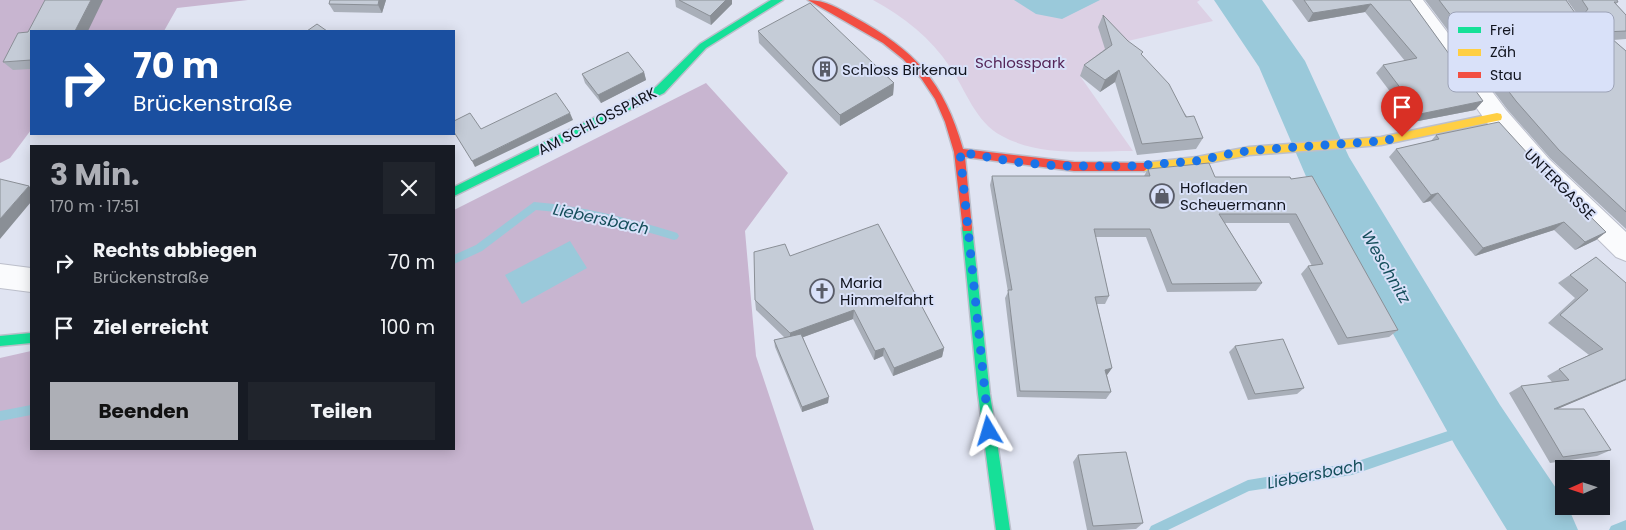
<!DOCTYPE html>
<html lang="de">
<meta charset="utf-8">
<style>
:root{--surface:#171b24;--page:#20242c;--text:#f1f3f6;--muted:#9ea1a6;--accent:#adafb6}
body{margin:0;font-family:Poppins,sans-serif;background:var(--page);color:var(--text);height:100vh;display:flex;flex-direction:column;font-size:19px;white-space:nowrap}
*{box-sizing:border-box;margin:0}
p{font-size:16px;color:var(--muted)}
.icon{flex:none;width:28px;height:28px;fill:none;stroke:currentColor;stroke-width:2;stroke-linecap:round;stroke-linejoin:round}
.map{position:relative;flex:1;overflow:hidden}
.sheet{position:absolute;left:30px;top:145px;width:425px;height:305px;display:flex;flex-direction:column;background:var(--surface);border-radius:0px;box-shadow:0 2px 12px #0003}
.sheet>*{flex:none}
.top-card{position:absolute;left:30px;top:30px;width:425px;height:105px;border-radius:0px;box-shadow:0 2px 12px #0003;background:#1a4fa0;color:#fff;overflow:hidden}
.needle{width:32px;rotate:267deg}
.tools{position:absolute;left:1555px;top:460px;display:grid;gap:10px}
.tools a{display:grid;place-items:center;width:55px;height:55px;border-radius:0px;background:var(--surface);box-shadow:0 2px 12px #0003;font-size:25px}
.pin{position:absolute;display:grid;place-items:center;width:42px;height:42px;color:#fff;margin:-51px -21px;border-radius:50% 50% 50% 0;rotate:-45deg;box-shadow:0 0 5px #0007}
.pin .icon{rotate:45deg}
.me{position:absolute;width:55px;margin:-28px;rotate:353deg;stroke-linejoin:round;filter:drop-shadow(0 0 4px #0008)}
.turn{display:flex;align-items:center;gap:18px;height:105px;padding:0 20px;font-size:22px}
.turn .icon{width:65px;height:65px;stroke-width:2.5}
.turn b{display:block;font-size:35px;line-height:42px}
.round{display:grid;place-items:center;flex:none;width:52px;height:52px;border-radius:0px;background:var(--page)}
.head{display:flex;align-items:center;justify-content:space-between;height:85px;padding:0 20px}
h1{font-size:30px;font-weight:700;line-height:38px;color:var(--accent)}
.action{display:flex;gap:10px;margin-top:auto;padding:10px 20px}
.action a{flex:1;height:58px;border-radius:0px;background:var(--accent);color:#111;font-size:20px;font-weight:700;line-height:58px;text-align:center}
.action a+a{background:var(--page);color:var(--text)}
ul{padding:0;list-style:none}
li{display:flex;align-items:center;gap:15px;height:65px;padding:0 20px}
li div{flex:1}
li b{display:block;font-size:19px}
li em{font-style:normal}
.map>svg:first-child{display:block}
.green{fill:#dcd0e4}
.forest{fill:#c8b5d0}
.water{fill:#9ac9da}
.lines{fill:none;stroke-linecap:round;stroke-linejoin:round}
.stream{fill:#9ac9da;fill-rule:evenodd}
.river{fill:#9ac9da;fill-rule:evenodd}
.street-casing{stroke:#bcbfcb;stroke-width:2}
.fast-casing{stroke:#bcbfcb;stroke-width:3}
.slow-casing{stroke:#bcbfcb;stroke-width:3}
.jam-casing{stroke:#bcbfcb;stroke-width:3}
.street{fill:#fafbfd;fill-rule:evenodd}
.fast{fill:#16e098;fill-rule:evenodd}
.slow{fill:#ffcf43;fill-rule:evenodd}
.jam{fill:#f24e42;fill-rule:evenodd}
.wall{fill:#a9afb9}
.shaded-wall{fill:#8a8f96}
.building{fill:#c5ccd7;stroke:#8a8f96}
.route{stroke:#1a73e8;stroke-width:9;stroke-dasharray:0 16.2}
.labels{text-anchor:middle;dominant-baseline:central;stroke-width:4;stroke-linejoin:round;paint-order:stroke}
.park-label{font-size:15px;fill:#552557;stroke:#d9e1f9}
.poi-label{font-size:15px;fill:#10131d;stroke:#d9e1f9;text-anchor:start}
.street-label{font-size:15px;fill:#10131d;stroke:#d9e1f9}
.water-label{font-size:16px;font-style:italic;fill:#154e5b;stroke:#d9e1f9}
.key{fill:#d9e1f9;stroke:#9da3b7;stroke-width:1}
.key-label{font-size:14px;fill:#10131d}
</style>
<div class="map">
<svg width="1626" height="530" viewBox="0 0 1626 530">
<rect width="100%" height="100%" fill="#e0e4f2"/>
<path class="green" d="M873,0h327l-3,2 16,19 -85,20 -48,35 53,75c-42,0 -93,6 -131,-15 -27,-14 -36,-46 -52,-69 -19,-29 -46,-50 -77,-67z"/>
<path class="forest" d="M0,0h248l-71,8 -13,23h-133v99l-21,28 -10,5z
M706,83l82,90 -43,58 11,125 58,174h-814v-172l31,-7v98h423v-239z"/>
<path class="water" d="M1014,0h86l-38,19 -26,-5z
M570,241l17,27 -65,36 -17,-29z"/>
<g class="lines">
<path class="stream" d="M534,202c48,4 94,16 140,30l3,1 2,3 -2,3 -3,1c-46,-14 -91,-26 -138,-30l-54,41 -28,13v-9l22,-10z
M31,405v10l-31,6v-10z
M1478,421l4,1 2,4 -2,4 -130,45 -103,16 -81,39h-19l2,-4 97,-46 104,-17z
M1626,520v10h-17l2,-4z"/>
<path class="river" d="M1214,0h48l43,61 44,96 151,248 64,95v6l4,1 10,23h-71l-51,-83 -148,-266 -49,-114z"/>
<g class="street-casing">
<path id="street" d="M1400,0h23l83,110 43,49 77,73v29l-10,-4 -85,-84 -43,-49z
M0,264l31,4v24l-31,-4z"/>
</g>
<g class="fast-casing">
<path id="fast" d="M771,0h12l-77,48 -42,45 -210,103v-9l202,-100 44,-43z
M967,223l4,2 1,3 18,166 20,136h-14l-18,-136 -16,-166 1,-3z
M31,333v10l-31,3v-10z"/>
</g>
<g class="slow-casing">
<path id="slow" d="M1497,113l4,1 1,3 -1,3 -120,25 -132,10 -52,10 -53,6 -5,-4 5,-4 53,-6 52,-10 132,-10z"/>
</g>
<g class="jam-casing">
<path id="jam" d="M808,0c18,0 31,9 46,17 61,33 90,65 109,132l111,13 70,1 5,4 -5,4h-70l-109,-14 7,71 -1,3h-8l-9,-79 -9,-30 -10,-23 -14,-21 -18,-19 -20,-16z"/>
</g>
<use href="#street" class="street"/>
<use href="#fast" class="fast"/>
<use href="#slow" class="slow"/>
<use href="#jam" class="jam"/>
</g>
<path class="wall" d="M386,0l-4,13 -48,-1 -5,-8z
M675,0h57v4l-21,21 -35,-18z
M1292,0h118l73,101 -8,9 -62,12 -37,-49 7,-8 22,-4 -40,-49 -57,10z
M1425,0h141l9,13 2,1 -10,-14h50l1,2 -2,2 10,11v24l-13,1 13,11v178l-76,-71 -43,-49z
M1103,15l39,41 61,82 -7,11 -59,6 -22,-73 -15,10 -20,-16 4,-11 21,-16 -7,-22z
M31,31v38l-18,1 -10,-8 25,-30z
M758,31l136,52 -1,12 -53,31 -81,-83z
M644,72l2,8 -45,23 -16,-20 -3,-9z
M1436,135l103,31 67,66 -10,8 -21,10 -21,-20 -79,26 -45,-55 -7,2 -34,-46 7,-8 35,-8z
M1148,169l67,8h75l108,153 -9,7 -51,8 -37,-71 7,-8h4l-23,-43h-64l37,60 -6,8 -89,1 -21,-55h-50l13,59 -4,8h-8l15,64 -5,7 4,17 -5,7 -89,-2 -12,-99 3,-6 -18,-107 2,-9h152z
M790,256l154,92 -2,9 -49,19 -10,-20 -9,4 -21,-41 -50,18 25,66 -26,9 -27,-65 -1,-7 11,-2 -29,-28 -1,-10z
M1596,257l30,123 -69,29 54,41 -14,6 -47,7 -41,-70 12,-7 31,-4 -5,-6 12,-7 30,-14 -41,-32 27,-25 -17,-15z
M1235,346l69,42 -7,6 -49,6 -19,-48z
M1078,455l65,68 -7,6 -20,1h-29l-14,-68z"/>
<path class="shaded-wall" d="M91,0h12l-15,31h-13z
M379,0h7l-4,13 -4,-8z
M726,0h6v4l-21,21 -1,-9z
M1371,4l-6,8 -57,10 5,-9z
M1119,70l-4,12 -15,10 5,-12z
M644,72l2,8 -45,23 -3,-8z
M894,83l-1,12 -53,31v-11z
M1483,101l-8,9 -62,12 7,-8z
M570,113l3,7 -98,47 -3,-6z
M29,186l2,2v14l-31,37v-20z
M1438,193l-8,8 -7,2 8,-8z
M1564,222l-10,8 -79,26 8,-8z
M1606,232l-10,8 -21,10 10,-8z
M854,310l-1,9 -63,23v-9z
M884,348l-1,8 -9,4 1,-9z
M944,348l-2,9 -49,19 1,-8z
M1112,368l-5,7 -6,2 4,-7z
M1626,379v1l-85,36 13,-7z
M829,397l-1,6 -26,9v-5z"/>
<path class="building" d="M45,0h46l-16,31h-44v29l-28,2 15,-29 10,-1z
M330,0h49l-1,5 -49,-1z
M679,0h47l-16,16z
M1304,0h106l73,101 -63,13 -37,-49 34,-7 -46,-54 -58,9z
M1439,0h127l9,13 9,1 4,-5 -6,-9h35l1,2h-4l12,13v16l-22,1 22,19v161l-67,-62 -43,-49z
M810,3l84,80 -54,32 -82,-84z
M1103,15l25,26 15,11 -2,2 28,30 17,33 8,-1 9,22 -61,6 -23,-74 -14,10 -21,-15 28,-20z
M317,24l10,7h-20z
M628,52l16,20 -46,23 -16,-21z
M556,93l14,20 -98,48 -18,-29v-11l16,-8 11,16z
M1499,122l40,44 67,66 -21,10 -21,-20 -81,26 -45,-55 -7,2 -35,-46 43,-10 -3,-4z
M1209,163l6,14h75l1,2 21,-3 86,154 -51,8 -39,-72 15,-2 -27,-50h-77l43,69 -90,1 -22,-55h-56l15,67 -14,1 17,71 -7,2 6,22 -91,-1 -12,-101h4l-20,-114h158l-2,-7z
M0,179l29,7 -29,33z
M878,224l66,124 -50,20 -10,-20 -9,3 -21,-41 -64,23 -35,-33 -1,-48 31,-8 5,12z
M1596,257l30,26v96l-72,30h30l27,41 -48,7 -42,-71 48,-6 -10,-11 44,-20 -43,-34 28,-25 -18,-15z
M801,334l28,63 -27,10 -28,-67z
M1283,339l21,49 -49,6 -20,-48z
M1126,452l17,71 -50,3 -15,-71z"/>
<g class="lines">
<path class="route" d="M989,431l-29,-279 55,10 45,4h71l65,-5 42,-9 30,-3 114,-8 20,-4"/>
</g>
<defs>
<g id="building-ring" transform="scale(1.25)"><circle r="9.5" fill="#d9e1f9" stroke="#595c68" stroke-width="1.5"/><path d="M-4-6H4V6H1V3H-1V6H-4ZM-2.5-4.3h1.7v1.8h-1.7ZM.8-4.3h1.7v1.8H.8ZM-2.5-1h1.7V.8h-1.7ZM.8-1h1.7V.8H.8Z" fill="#595c68"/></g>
<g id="shop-ring" transform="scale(1.25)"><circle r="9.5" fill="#d9e1f9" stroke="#595c68" stroke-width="1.5"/><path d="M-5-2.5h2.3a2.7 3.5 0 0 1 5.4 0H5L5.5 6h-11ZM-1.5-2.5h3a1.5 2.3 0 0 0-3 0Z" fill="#595c68"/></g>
<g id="church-ring" transform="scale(1.25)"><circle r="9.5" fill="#d9e1f9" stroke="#595c68" stroke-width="1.5"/><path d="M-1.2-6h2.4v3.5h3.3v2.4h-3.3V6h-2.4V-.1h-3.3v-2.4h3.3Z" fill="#595c68"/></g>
</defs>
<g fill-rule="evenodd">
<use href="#building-ring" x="825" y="69"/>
<use href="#shop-ring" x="1162" y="196"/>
<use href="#church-ring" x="822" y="291"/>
</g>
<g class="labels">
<g class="park-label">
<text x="1020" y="62">Schlosspark</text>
</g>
<g class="poi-label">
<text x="842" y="69">Schloss Birkenau</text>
<text x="1180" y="187">Hofladen<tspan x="1180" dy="17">Scheuermann</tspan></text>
<text x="840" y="282">Maria<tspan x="840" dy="17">Himmelfahrt</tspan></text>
</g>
<g class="street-label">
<text transform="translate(597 121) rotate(-27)">AM SCHLOSSPARK</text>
<text transform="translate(1560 184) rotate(45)">UNTERGASSE</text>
</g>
<g class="water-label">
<text transform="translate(601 219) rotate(12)">Liebersbach</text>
<text transform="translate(1386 267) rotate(60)">Weschnitz</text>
<text transform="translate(1315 474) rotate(-11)">Liebersbach</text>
</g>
</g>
<rect x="1448" y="12" width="166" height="80" rx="8" class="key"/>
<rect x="1458" y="27" width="23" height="6" fill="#16e098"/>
<rect x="1458" y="49" width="23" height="7" fill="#ffcf43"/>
<rect x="1458" y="72" width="23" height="6" fill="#f24e42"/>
<g class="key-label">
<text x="1490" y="35">Frei</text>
<text x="1490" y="57">Zäh</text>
<text x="1490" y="80">Stau</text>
</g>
</svg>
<div class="tools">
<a><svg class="needle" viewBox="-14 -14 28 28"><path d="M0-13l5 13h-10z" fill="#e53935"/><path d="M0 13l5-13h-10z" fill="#9ea1a6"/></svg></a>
</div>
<div class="pin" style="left:1402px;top:137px;background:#d93025"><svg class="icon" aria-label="arrive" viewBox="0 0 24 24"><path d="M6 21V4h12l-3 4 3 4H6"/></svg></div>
<svg class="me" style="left:989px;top:431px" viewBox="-20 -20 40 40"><path d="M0-17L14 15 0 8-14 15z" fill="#1a73e8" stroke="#fff" stroke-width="4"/></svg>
<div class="top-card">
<div class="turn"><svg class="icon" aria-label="right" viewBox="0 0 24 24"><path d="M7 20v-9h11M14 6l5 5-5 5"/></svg><div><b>70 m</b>Brückenstraße</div></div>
</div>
<section class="sheet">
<div class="head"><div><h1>3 Min.</h1><p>170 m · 17:51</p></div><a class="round"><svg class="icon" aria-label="close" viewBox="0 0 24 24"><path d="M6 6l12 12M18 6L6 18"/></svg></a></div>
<ul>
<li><svg class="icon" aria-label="right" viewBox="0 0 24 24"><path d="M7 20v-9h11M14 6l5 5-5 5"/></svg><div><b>Rechts abbiegen</b><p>Brückenstraße</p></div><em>70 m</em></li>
<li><svg class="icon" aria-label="arrive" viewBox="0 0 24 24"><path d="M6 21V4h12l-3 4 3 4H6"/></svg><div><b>Ziel erreicht</b></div><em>100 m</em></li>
</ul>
<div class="action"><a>Beenden</a><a>Teilen</a></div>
</section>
</div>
